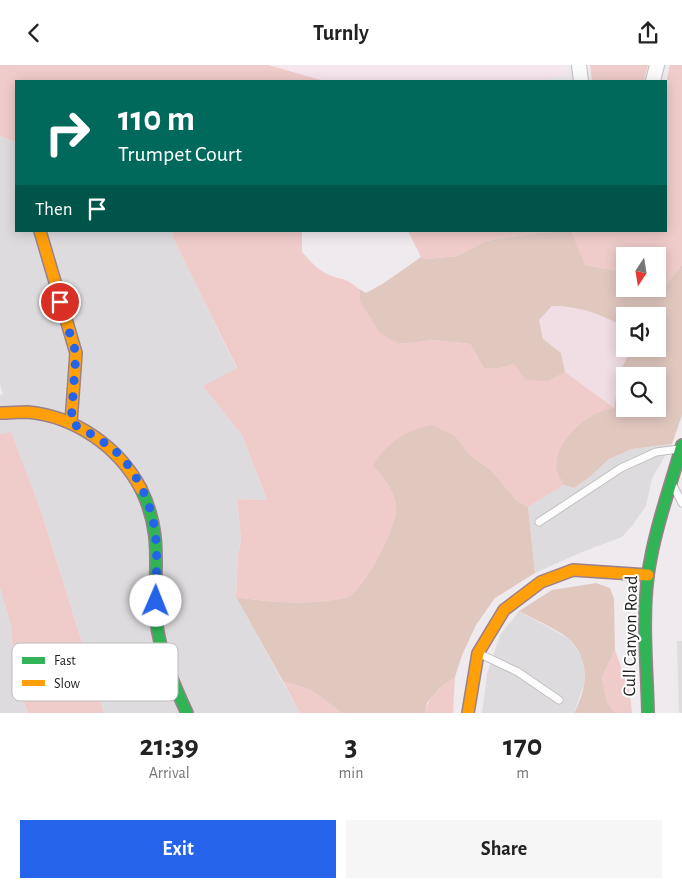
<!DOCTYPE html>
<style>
:root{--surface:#fff;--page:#f6f6f6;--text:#222;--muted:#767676;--accent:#2563eb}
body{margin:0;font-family:"Alegreya Sans",sans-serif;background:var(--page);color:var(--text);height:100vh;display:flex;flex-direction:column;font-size:19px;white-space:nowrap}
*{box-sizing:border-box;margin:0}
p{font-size:16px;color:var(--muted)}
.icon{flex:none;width:28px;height:28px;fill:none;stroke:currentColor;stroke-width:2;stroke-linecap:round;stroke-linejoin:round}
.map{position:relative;height:648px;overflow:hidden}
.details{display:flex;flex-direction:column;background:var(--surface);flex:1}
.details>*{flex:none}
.banner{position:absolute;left:15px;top:15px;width:652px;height:152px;border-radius:0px;box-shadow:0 2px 12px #0003;background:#00695c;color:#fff;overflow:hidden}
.needle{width:32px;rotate:192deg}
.controls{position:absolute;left:616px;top:182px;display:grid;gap:10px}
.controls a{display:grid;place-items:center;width:50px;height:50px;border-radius:0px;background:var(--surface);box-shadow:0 2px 12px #0003;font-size:25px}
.pin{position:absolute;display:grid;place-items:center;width:42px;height:42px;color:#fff;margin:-21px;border:2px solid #fff;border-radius:50%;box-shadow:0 1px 5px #0007}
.me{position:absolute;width:55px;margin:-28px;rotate:1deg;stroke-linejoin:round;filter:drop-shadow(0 0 4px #0008)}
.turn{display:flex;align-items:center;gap:18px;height:105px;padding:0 20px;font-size:22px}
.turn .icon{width:65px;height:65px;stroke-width:2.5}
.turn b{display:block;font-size:35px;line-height:42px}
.then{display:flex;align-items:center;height:48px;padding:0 20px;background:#0003;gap:10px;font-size:19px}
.eta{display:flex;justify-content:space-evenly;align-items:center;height:85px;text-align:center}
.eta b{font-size:30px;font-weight:700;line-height:35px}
.button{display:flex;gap:10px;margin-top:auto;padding:10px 20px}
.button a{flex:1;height:58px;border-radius:0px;background:var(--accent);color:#fff;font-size:20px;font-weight:700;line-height:58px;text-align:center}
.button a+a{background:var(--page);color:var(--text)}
header{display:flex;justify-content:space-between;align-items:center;height:65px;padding:0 20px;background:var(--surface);font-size:22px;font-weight:700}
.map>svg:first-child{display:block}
.residential{fill:#dedbde}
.education{fill:#f8e6ee}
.farmland{fill:#f1dde4}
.grass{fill:#efccc9}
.forest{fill:#e1c8bf;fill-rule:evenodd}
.parking{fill:#dedcdd}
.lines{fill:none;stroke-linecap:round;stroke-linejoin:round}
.lane-casing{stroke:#c1bfc0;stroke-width:9}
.street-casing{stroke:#c1bfc0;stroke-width:16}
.fast-casing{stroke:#9b8089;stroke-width:14}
.slow-casing{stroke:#9b8089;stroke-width:14}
.lane{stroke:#fdfcfc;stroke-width:7}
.street{stroke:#fdfcfc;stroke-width:14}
.fast{stroke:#30b455;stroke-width:11}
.slow{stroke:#ff9f0a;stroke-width:11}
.route{stroke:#2563eb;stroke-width:9;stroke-dasharray:0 16.2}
.labels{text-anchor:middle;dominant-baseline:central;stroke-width:4;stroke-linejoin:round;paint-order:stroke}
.street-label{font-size:18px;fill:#212121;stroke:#fff}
.key{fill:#fff;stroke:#bcbcbc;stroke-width:1}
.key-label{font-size:14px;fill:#212121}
</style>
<header><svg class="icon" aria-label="back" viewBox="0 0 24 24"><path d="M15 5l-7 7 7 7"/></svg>Turnly<svg class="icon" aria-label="share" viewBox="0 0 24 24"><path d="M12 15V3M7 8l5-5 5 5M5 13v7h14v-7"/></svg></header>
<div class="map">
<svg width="682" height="648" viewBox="0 0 682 648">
<rect width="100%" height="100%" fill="#efeaee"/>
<path class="residential" d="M0,71l16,6v89h156l1,7 64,131 -33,17 38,49 25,65 -30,-1 4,40 -3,16 -2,42 64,116h-196l-63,-202 -30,-78 -11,1v-39l3,-1 -3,-10z
M672,379l-20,34 -6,28 -14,20 -10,11 -40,15 -47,21 -7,-66 36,-22 10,3 16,-11 19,-18 23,-10z
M0,523l11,38 4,50 13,37h-28z
M519,546l50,28 16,22 -1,23 -10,29h-92l5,-39 13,-39z"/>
<path class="education" d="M268,0h294l1,10 -24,6h-215z"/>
<path class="farmland" d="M553,241h20l38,13 14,9v21h7l-12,22 -6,37 -49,-36 -4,-19 -18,-14 -4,-19z"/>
<path class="grass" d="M0,0h268l56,16h-308v61l-16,-6z
M590,0h58l-4,16h-52z
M670,0h12v200l-18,22h-6v-31h-33v20l-8,-5 -32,-6 -15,-34 -33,2 -51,8 -29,15 -30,3 -6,-2 -13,-26h258v-147z
M172,166h130v21c7,8 15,17 25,22 15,7 17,2 32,15l1,12 39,43 35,-4 36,4 14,24h16l14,-4 35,17 16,-9 49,36 -15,4 -12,7 -30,51 7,15 -36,22 -12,-7 -25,-30 -21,-15 -15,-19 -82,28c9,13 23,28 23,44 1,19 -32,82 -49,89 -4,2 -11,2 -15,3 -33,5 -63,2 -96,-3l2,-42 3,-16 -4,-40 30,1 -25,-65 -39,-49 34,-18 -64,-130z
M11,367l30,79 63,202h-76l-13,-37 -4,-50 -11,-38v-154z
M615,585l15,43 2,20h-17l-8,-11 -5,-25z
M455,612l-2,36h-28c3,-17 17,-26 30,-36z
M283,616l28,9 31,23h-42z"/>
<path class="forest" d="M571,166l14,34 32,6 8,5v13l39,-2 18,-22v150l-10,29 -40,5 -23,10 -19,18 -16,11 -10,-3c-2,-4 -6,-10 -7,-14 -5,-24 22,-50 42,-59 4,-2 10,-3 15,-4l6,-37 12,-22h26v-33h-33v12c-22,-14 -46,-22 -73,-22l-13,14 4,19 18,14 4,19 -16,9 -23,-1 -12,-16 -14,4h-16l-14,-24 -36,-4 -35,4 -19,-11 -20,-32 -1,-12 7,4 18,-10 37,-26 6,2 30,-3 29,-15 51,-8zM625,311h33v33h-33z
M431,360l24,11 15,19 21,15 25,30 12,7 7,66 -40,25 -19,27 -14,30 -7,22 -16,12 -12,14 -2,10h-83l-31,-23 -28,-9 -47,-84c33,5 63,8 96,3 4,-1 11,-1 15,-3 17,-7 50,-70 49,-89 0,-16 -14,-31 -23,-43 17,-25 29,-32 58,-40z
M596,518l14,5 4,11 1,51 -13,27 5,25 8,11h-41c13,-25 17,-51 -4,-73 -9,-9 -38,-22 -51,-29l33,-21z"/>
<path class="parking" d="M677,576h5v72h-3z"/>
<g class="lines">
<g class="lane-casing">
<path id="lane" d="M674,422l8,16
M539,457l82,-54 35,-16 23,-3
M478,588l40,19 41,28"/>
</g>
<g class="street-casing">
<path id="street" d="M579,0l2,16
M653,16l4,-16"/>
</g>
<g class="fast-casing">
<path id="fast" d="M141,424c23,47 12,81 15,129 3,33 17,65 31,95
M648,648c-1,-46 -6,-93 0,-138 6,-44 22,-87 34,-130"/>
</g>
<g class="slow-casing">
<path id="slow" d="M40,166l36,122 -5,70
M0,348c9,0 18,-1 27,-1 48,4 92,35 114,77
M468,648l10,-60 26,-43 37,-28 32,-12 75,5"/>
</g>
<use href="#lane" class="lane"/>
<use href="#street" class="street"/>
<use href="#fast" class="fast"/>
<use href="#slow" class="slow"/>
</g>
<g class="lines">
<path class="route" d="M60,237l16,51 -5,70c16,8 29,16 43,27 21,18 38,54 41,82 3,23 1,46 1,69"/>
</g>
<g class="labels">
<g class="street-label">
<text transform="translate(631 571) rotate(-89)">Cull Canyon Road</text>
</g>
</g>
<rect x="12" y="578" width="166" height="58" rx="8" class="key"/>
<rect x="22" y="592" width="23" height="7" fill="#30b455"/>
<rect x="22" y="615" width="23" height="6" fill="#ff9f0a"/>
<g class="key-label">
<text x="54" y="600">Fast</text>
<text x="54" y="623">Slow</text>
</g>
</svg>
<div class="controls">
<a><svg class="needle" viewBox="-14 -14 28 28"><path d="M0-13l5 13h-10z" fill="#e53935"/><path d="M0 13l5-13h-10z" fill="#767676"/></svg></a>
<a><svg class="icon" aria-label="sound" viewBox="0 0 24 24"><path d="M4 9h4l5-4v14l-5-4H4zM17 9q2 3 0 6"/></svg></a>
<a><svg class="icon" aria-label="search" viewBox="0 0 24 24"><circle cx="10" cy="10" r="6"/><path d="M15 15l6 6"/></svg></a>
</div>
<div class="pin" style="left:60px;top:237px;background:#d93025"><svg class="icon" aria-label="arrive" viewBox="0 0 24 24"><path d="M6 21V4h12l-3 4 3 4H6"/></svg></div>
<svg class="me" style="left:156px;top:536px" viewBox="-20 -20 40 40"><circle r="19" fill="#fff"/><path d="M0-13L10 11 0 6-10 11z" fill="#2563eb"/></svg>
<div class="banner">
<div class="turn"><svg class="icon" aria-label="right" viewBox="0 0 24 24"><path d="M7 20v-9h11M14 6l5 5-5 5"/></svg><div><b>110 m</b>Trumpet Court</div></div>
<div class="then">Then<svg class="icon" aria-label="arrive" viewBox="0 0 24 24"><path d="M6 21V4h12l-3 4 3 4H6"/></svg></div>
</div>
</div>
<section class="details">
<div class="eta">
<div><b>21:39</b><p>Arrival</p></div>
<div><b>3</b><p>min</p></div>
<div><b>170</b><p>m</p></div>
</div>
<div class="button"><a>Exit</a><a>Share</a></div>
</section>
